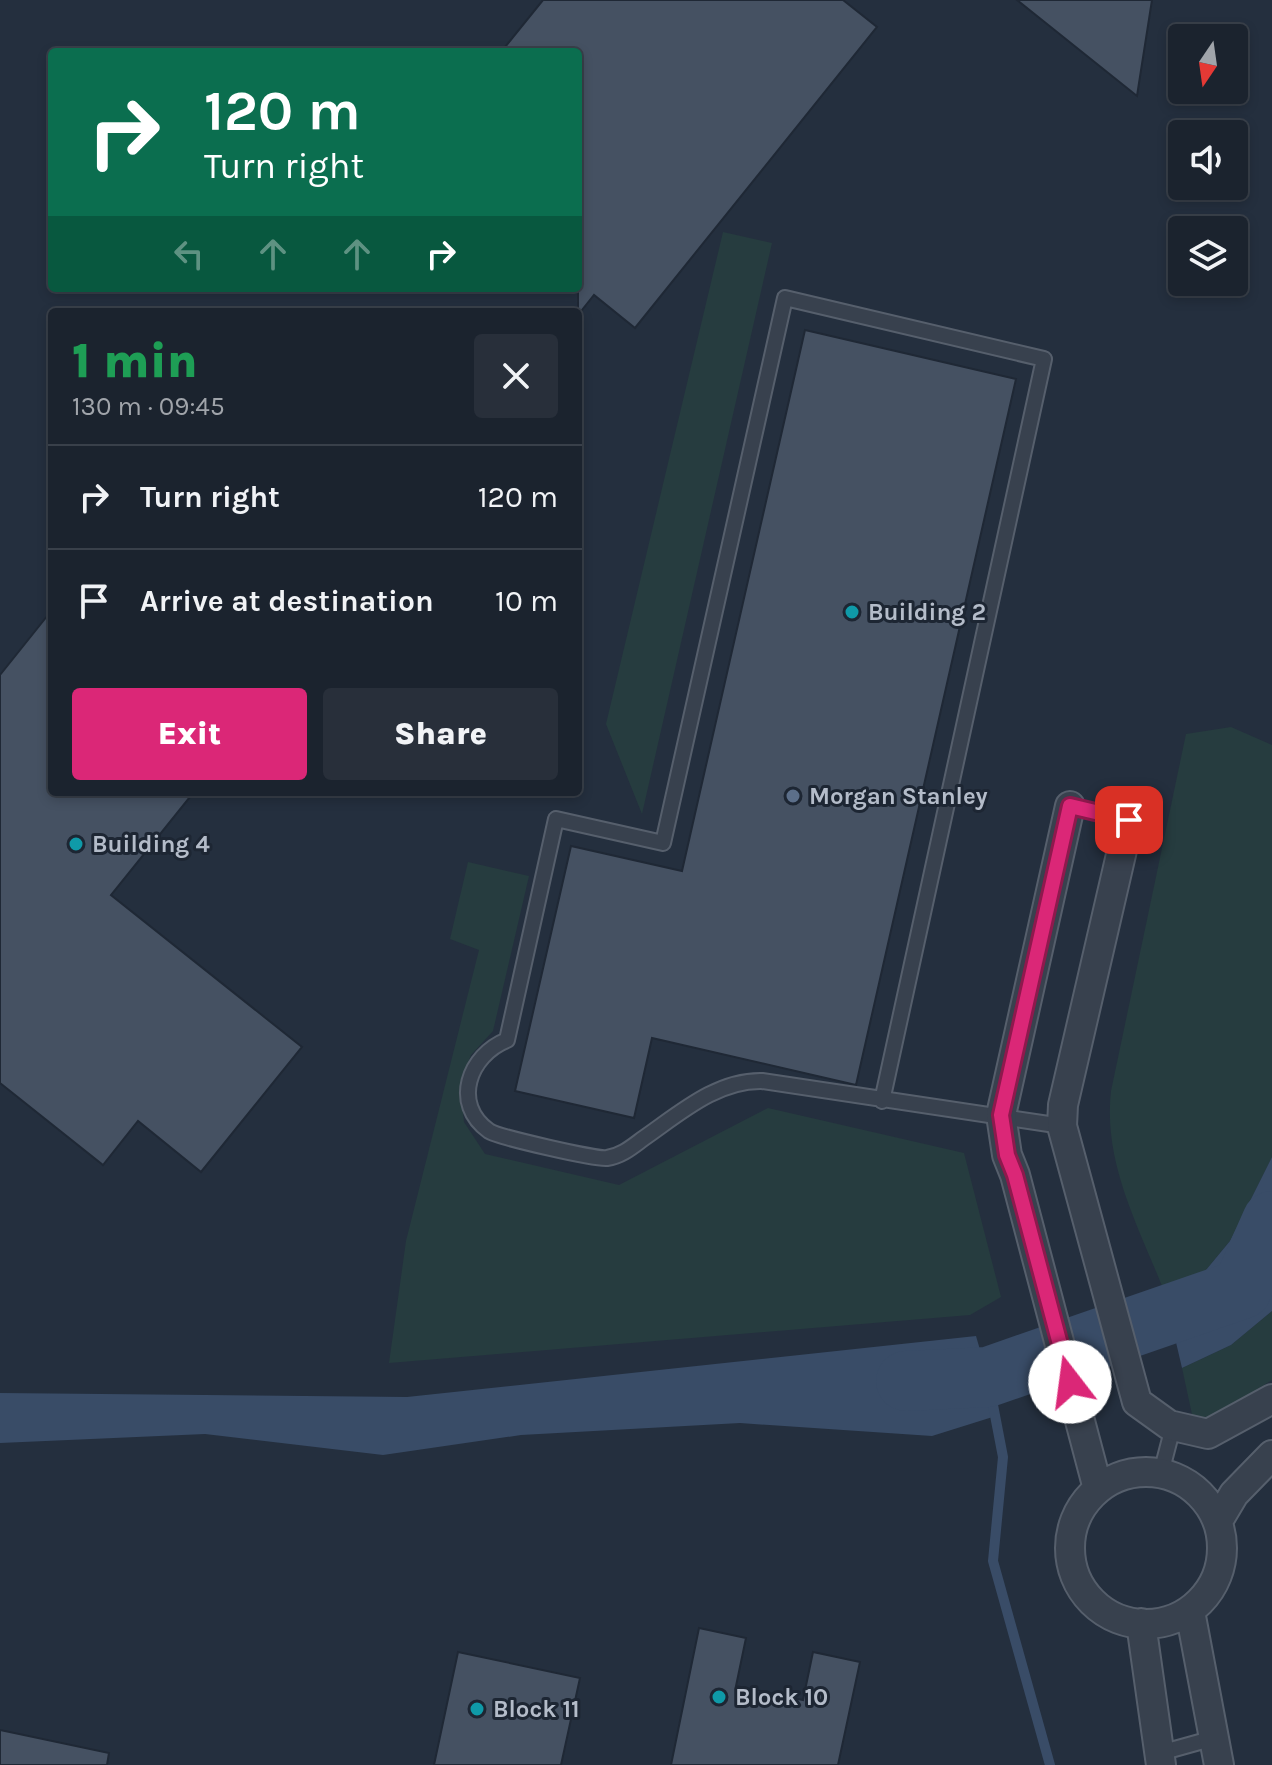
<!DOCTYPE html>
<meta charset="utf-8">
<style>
:root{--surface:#1b232e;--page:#282f3a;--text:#f1f3f6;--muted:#a0a4aa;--line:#39404a;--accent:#db2777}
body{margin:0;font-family:Karla,sans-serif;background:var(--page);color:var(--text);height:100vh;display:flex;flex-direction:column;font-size:30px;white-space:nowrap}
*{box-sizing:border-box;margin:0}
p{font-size:26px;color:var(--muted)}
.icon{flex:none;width:44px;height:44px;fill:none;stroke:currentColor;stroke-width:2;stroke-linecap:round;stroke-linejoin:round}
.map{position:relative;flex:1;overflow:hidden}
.details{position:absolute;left:48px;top:308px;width:534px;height:488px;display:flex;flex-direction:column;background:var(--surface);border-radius:8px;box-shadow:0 4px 12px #0003,0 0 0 2px var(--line)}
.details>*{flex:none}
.top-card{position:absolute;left:48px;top:48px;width:534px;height:244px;border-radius:8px;box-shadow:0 4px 12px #0003,0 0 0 2px var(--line);background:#0b6e4f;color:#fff;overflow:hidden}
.needle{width:52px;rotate:193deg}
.controls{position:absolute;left:1168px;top:24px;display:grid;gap:16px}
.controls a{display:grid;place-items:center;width:80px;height:80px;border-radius:8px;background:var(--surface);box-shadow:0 4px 12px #0003,0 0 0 2px var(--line);font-size:40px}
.pin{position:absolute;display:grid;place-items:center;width:68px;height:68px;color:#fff;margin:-34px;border-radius:16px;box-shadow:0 4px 12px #0006}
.me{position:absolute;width:88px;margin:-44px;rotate:345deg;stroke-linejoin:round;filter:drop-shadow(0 0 6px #0008)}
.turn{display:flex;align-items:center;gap:28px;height:168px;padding:0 24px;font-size:36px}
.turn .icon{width:104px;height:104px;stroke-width:2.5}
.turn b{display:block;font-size:56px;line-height:68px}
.lanes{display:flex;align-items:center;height:76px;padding:0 24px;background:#0003;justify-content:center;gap:40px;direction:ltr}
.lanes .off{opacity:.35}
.round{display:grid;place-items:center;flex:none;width:84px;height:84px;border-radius:8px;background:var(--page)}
.overview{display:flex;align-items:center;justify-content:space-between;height:136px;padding:0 24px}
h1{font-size:48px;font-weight:800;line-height:60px;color:#1e9e55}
.button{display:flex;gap:16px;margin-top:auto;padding:16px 24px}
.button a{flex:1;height:92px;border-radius:8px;background:var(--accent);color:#fff;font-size:32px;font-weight:800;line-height:92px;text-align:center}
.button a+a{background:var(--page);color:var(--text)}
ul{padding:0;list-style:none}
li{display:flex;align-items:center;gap:24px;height:104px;padding:0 24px;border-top:2px solid var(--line)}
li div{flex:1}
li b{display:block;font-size:30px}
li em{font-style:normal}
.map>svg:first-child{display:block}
.green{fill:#263c3f}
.water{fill:#394c67}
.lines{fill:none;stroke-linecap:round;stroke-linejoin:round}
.stream{stroke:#394c67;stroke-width:10}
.river{stroke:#394c67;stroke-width:60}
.building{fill:#455162;stroke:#1f2835;stroke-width:2}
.lane-casing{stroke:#565f6c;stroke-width:18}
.street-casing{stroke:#565f6c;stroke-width:32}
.lane{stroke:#38414e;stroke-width:14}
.street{stroke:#38414e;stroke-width:28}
.route-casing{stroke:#8e194d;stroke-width:20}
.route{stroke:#db2777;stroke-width:14}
.culture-dot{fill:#0f9aa8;stroke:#1d2633;stroke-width:3}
.service-dot{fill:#5c6f8a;stroke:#1d2633;stroke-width:3}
.labels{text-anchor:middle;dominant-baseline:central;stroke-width:6;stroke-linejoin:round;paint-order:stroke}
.poi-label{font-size:24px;font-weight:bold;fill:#b4bcc9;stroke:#1d2633;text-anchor:start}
</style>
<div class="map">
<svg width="1272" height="1765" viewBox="0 0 1272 1765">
<rect width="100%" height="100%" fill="#242f3e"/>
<path class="green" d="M723,232l49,11 -130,571 -36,-90z
M1231,727l41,18v412l-42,84 -29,35 -37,15c-26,-66 -61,-128 -53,-200l75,-357z
M468,862l61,14 -36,155 -22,24 -11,29 4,38 21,32 134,31 149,-77 196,45 37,144 -31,18 -581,48 17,-122 73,-291 -29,-11z
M1272,1311v69l-61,38 -18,1 -11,-51 49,-23z"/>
<path class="water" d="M1272,1157v154l-41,34 -49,23 -18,-77 37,-15 29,-35z
M976,1336l23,79 -67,21 -192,-13 -219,12 -138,20 -178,-21 -205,9v-50l407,4z"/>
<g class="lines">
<path class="stream" d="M993,1405l10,52 -10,104 57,204"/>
<path class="river" d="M906,1381l82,-4 254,-88 30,-68"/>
</g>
<path class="building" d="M543,0h300l34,27 -242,301 -41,-33 -16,20v-263h-77z
M1017,0h135l-15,96z
M805,330l211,49 -160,706 -204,-47 -18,80 -119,-27 56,-245 111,25z
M52,610v182h142l-83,103 191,152 -101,125 -63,-51 -35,44 -103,-82v-408z
M699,1628l47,10 -10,48 67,14 10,-48 47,10 -22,103h-167z
M458,1652l122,26 -19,87h-127z
M0,1730l109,23 -2,12h-107z"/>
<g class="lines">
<g class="lane-casing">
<path id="lane" d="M1070,806l59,14
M882,1101l162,-742 -259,-61 -122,545 -107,-24 -49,221c-38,15 -56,64 -18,91 9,6 109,29 118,27 15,-2 26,-12 37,-20 36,-25 73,-58 118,-57l300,45
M1161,1473l12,-46
M1160,1753l54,-15"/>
</g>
<g class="street-casing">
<path id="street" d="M1070,806l-69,309 6,40 8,20 83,314
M1129,820l-66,285 -1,21 75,276 32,23 39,9 64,-35
M1070 1548a76 76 0 1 1 152 0a76 76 0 1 1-152 0Z
M1218,1521l16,-27 38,-39
M1190,1611l29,154
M1141,1623l20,142"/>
</g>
<use href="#lane" class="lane"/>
<use href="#street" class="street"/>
</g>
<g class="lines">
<g class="route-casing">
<path id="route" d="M1070,1382l-55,-207 -8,-20 -6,-40 69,-309 59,14"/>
</g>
<use href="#route" class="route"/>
</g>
<g class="culture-dot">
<circle cx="852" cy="612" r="8"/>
<circle cx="76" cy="844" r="8"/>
<circle cx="719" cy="1697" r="8"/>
<circle cx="477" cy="1709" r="8"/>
</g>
<circle class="service-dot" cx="793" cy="796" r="8"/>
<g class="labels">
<g class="poi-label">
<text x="868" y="612">Building 2</text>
<text x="809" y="796">Morgan Stanley</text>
<text x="92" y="844">Building 4</text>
<text x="735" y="1697">Block 10</text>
<text x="493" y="1709">Block 11</text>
</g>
</g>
</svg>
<div class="controls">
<a><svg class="needle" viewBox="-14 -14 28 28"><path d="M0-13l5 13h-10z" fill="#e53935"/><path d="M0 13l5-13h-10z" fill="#a0a4aa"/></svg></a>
<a><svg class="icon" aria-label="sound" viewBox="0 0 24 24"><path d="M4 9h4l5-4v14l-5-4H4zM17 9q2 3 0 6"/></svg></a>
<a><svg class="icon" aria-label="layers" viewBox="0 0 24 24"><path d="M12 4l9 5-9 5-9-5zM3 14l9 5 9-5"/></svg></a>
</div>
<div class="pin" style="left:1129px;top:820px;background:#d93025"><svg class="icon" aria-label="arrive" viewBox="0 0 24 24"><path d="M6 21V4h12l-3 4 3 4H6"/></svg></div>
<svg class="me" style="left:1070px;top:1382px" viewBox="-20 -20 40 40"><circle r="19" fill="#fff"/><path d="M0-13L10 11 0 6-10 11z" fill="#db2777"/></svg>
<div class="top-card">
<div class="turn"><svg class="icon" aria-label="right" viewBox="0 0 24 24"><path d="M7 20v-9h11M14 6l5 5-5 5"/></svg><div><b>120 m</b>Turn right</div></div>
<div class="lanes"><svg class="icon off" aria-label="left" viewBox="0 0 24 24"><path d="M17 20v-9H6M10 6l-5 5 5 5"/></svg><svg class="icon off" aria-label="ahead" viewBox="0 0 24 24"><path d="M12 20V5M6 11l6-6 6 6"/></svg><svg class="icon off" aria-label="ahead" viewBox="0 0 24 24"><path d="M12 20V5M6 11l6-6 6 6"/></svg><svg class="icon" aria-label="right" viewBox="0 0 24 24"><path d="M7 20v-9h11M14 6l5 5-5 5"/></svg></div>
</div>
<section class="details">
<div class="overview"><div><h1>1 min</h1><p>130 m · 09:45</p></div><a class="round"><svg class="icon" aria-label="close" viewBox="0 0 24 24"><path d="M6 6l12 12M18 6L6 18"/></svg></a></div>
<ul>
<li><svg class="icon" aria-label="right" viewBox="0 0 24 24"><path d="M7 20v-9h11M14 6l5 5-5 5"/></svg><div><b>Turn right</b></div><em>120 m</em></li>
<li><svg class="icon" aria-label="arrive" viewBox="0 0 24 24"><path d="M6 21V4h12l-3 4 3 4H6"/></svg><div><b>Arrive at destination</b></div><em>10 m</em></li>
</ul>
<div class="button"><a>Exit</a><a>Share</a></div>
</section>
</div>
